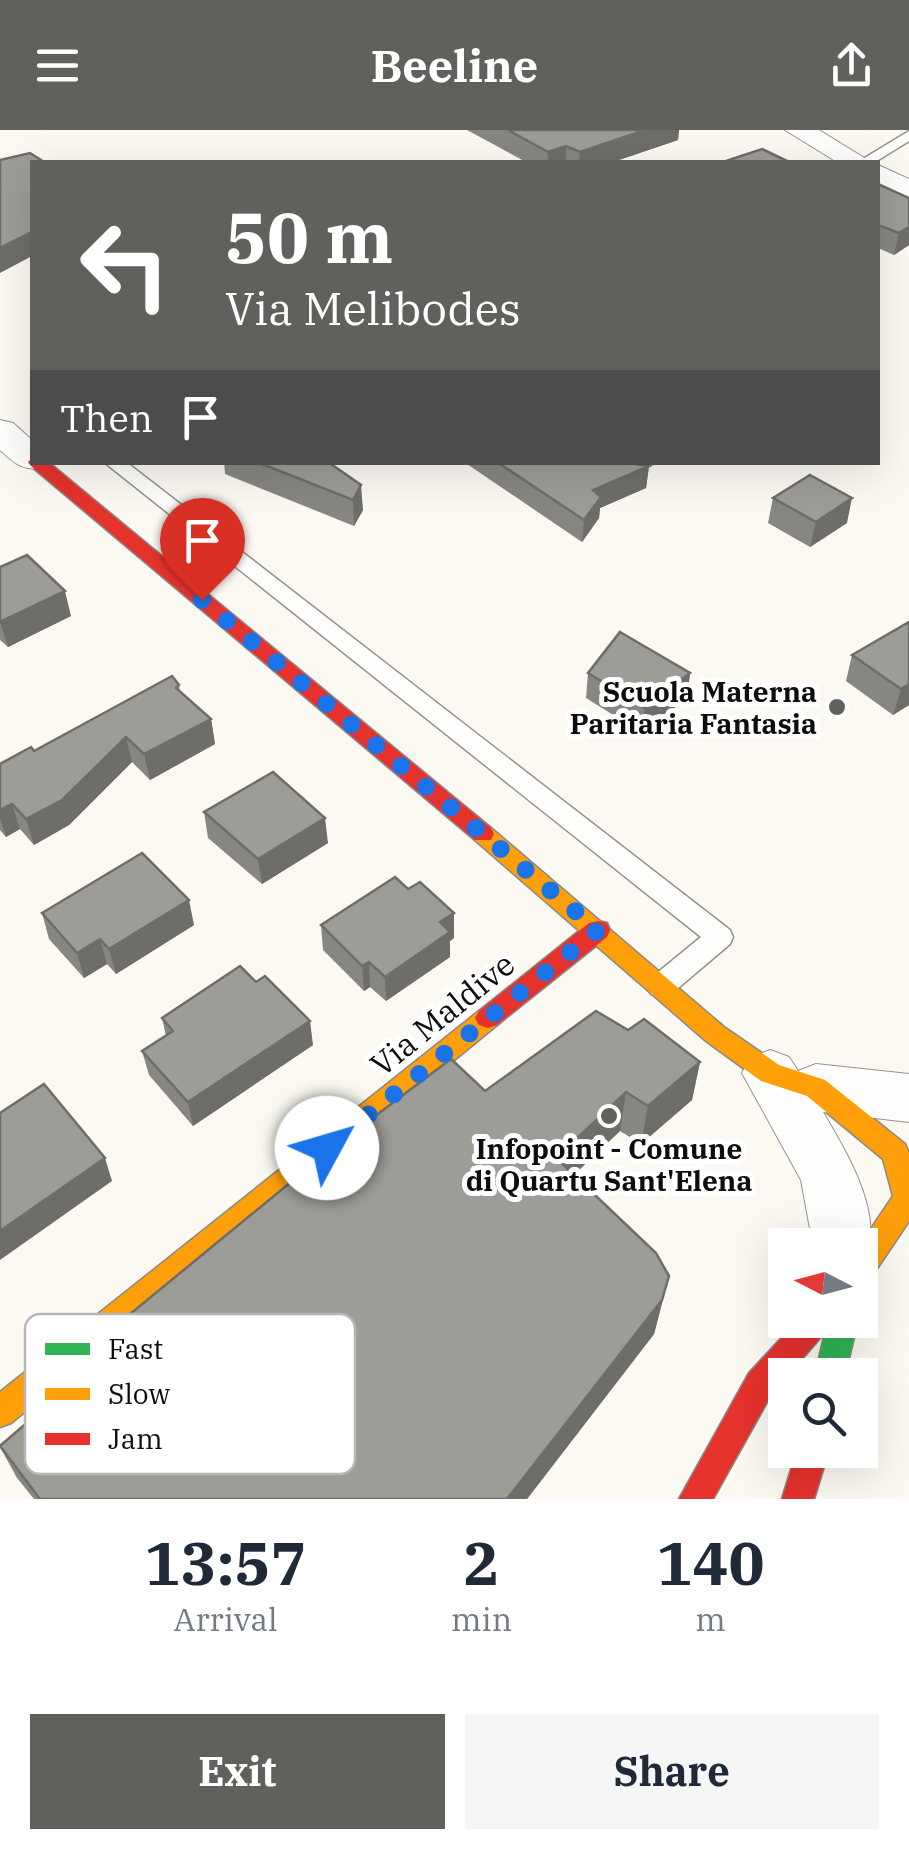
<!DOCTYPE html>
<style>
:root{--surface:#fff;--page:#f6f6f7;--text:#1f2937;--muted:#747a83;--accent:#60605d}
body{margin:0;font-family:"IBM Plex Serif",serif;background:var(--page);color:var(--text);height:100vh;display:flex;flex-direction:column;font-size:38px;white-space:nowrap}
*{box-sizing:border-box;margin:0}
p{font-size:32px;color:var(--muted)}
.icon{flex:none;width:55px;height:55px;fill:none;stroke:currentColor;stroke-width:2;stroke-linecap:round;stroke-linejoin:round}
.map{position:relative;height:1369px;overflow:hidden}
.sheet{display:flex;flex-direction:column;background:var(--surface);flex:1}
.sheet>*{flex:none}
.hud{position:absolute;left:30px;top:30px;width:850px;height:305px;border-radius:0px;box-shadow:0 10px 40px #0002;background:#60605d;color:#fff;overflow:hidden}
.needle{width:65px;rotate:276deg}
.buttons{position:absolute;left:768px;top:1098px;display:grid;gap:20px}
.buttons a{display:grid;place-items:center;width:110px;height:110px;border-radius:0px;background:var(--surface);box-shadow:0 10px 40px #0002;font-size:50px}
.pin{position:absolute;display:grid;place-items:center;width:85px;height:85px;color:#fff;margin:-102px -42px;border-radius:50% 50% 50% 0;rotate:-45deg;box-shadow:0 0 10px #0007}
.pin .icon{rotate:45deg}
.me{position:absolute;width:110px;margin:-55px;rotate:51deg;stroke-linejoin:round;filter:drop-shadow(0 0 8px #0008)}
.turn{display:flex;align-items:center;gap:35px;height:210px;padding:0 30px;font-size:45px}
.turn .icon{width:130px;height:130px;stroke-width:2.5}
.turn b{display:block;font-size:70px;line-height:85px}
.then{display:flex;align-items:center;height:95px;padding:0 30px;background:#0003;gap:20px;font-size:38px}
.eta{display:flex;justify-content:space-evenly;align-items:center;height:170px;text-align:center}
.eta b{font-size:60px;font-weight:700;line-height:70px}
.action{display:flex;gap:20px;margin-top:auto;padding:20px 30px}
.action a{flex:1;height:115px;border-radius:0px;background:var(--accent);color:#fff;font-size:40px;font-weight:700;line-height:115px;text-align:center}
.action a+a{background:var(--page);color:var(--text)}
header{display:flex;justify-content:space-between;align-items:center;height:130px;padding:0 30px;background:var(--accent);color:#fff;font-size:45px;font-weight:700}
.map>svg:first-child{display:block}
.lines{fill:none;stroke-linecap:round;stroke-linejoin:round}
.lane-casing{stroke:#949390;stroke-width:3}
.street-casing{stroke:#949390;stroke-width:2}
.fast-casing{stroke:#8b8a87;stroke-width:3}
.slow-casing{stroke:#8b8a87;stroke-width:3}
.jam-casing{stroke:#8b8a87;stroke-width:3}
.lane{fill:#fefefd;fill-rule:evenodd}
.street{fill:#fefefd;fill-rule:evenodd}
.fast{fill:#30b455;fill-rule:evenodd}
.slow{fill:#ff9f0a;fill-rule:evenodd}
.jam{fill:#e5322d;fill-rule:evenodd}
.wall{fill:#888682}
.shaded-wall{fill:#6f6d6a}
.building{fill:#9e9c97;stroke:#6f6d6a;stroke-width:2.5}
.route{stroke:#1a73e8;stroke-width:18;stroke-dasharray:0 32.4}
.poi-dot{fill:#60605d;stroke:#fff;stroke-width:4}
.labels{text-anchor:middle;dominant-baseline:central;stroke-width:10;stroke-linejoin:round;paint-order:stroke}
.poi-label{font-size:28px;font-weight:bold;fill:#0d0d0d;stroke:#fff;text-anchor:end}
.near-street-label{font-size:32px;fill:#0d0d0d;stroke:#fff}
.key{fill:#fff;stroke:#b6b6b6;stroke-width:2.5}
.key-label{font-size:28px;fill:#0d0d0d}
</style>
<header><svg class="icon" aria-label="menu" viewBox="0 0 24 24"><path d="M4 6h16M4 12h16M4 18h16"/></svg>Beeline<svg class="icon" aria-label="share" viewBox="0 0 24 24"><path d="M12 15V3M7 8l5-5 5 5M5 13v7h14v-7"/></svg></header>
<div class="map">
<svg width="909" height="1369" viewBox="0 0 909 1369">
<rect width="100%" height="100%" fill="#fbf9f2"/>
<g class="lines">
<g class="lane-casing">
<path id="lane" d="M909,1v10l-34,21h-17z
M104,332h22l604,468 3,7 -3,7 -59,50 -10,3 -10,-3 -4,-8 4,-8 50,-41z"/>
</g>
<g class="street-casing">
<path id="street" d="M785,0h34l52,32h-34z
M878,35l31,14v20l-31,-14z
M0,290l13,3 19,17v22h16l-3,5c-21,5 -30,-3 -45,-17z
M770,920l19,7 9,14 18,-7 93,10v48l-86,-10c25,43 63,104 41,153l-4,1v-21h-47l-12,-65 -59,-107 9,-16z"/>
</g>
<g class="fast-casing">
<path id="fast" d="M828,1190h30l-13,55h-30z"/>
</g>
<g class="slow-casing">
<path id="slow" d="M483,696l8,2 233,199 55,38 46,15 80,64 4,9v68l-39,58 -10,3v-37l33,-49 -10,-37 -76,-63 -46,-15 -55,-40 -231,-201 -3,-6 3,-6z
M488,878l9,3 4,7 -4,7 -486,398 -11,4v-35l479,-381z"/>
</g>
<g class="jam-casing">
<path id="jam" d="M32,328v4h16l443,366 3,6 -3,6h-16l-444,-374 -3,-4z
M598,791l9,2 3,7 -3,7 -110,88 -9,3 -9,-3 -4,-7 4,-7 110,-88z
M798,1190h34l-5,10 -56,65 -58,104h-34l70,-126z
M797,1320h32l-15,49h-32z"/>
</g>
<use href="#lane" class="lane"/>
<use href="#street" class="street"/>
<use href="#fast" class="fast"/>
<use href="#slow" class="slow"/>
<use href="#jam" class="jam"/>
</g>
<path class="wall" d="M467,0h212l-1,10 -65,22h-87z
M878,54l31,14v47l-15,10 -16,-7z
M224,332h104l35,48 -9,16 -129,-52z
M464,332h157l28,4 -3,22 -46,20 -1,10 -17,24z
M773,368l74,25 -37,24 -42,-24z
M0,437l71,49 -63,31 -8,-7z
M909,492v83l-16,10 -47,-34 6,-26z
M588,543h102l-3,25 -45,35 -56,-35z
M179,555l1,7 31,27 4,25 -65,36 -18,-18 -63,63 -35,20 -14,-16 -14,8 -6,-7v-66l34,-13z
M204,682l124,31 -66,41 -54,-46z
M42,783l152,12 -78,49 -9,-10 -23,14 -35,-39z
M321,795l133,13 -4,3v16l-64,44 -16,-14 -6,4 -41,-41z
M162,888l151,27 -120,81 -44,-51 -7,-24 24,-15z
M628,900l72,32 -8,38 -51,44 -21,-13 -46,44 95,101 -15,58 -127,165h-493l-17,-21 -17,-31 54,-47 -8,-17 439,-292z"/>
<path class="shaded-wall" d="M645,0h34l-1,10 -65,22h-34l1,-10z
M566,16v16h-18v-10z
M909,97v18l-15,10 5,-22z
M32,102v24l-32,17v-25z
M649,336l-3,22 -46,20 -1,10 -17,24 2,-22 9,-30z
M361,355l2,25 -9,16 -1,-26z
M852,368l-5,25 -37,24 6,-25z
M65,461l6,25 -63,31 -8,-25z
M690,543l-3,25 -45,35 3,-25z
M909,554v21l-16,10 8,-26z
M211,589l4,25 -65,36 -6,-26z
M126,607l6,25 -63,63 -35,20 -8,-26z
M12,674l8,25 -14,8 -6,-19v-8z
M325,688l3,25 -66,41 -4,-25z
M189,770l5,25 -78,49 -7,-25z
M454,783v25l-4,3v16l-64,44 -1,-24 55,-55z
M100,809l7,25 -23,14 -7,-25z
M369,832l1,25 -6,4 -2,-25z
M310,891l3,24 -120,81 -5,-24z
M700,932l-8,38 -51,44 7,-38z
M626,962l-6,39 -68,64 4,-37z
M105,1028l7,23 -112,79v-29z
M669,1146l-15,58 -127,165h-20z"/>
<path class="building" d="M508,0h137l-65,22 -14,-6 -18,6z
M762,19l27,13h-66z
M30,23l14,9h-12v70l-32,16v-88z
M878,54l31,14v29l-10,6 -21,-8z
M257,332h71l33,23 -8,15z
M497,332h124l28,4 -56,24 8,7 -17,23z
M810,345l42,23 -36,24 -43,-24z
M27,425l38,36 -65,31v-55z
M909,492v62l-8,5 -49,-34z
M620,502l70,41 -45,35 -57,-35z
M172,546l7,9 -3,3 35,31 -67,35 -18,-17 -64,63 -36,19 -14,-15 -12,6v-46l31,-17 3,4z
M273,642l52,46 -67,41 -54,-47z
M142,723l47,47 -80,49 -9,-10 -23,14 -35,-40z
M395,747l13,12 12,-7 34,31 -14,9 10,10 -65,45 -16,-15 -7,4 -41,-41z
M240,836l16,16 9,-6 45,45 -122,81 -46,-51 31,-20 -11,-13z
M596,881l32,19 16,-11 56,43 -52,44 -22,-14 -70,66 100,95 13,23 -7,24 -155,199h-467l-40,-53 59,-51 -13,-12 284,-233 121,-91 34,32z
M44,954l61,74 -105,73v-118z"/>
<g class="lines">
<path class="route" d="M202,470l396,330 -271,218"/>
</g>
<g class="poi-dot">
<circle cx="837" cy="577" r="10"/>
<circle cx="609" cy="986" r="10"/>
</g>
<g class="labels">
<g class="poi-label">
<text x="817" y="561">Scuola Materna<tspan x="817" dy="32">Paritaria Fantasia</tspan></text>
<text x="609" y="1018" text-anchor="middle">Infopoint - Comune<tspan x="609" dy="32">di Quartu Sant'Elena</tspan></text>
</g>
<g class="near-street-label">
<text transform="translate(442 884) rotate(-39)">Via Maldive</text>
</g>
</g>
<rect x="25" y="1184" width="330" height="160" rx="15" class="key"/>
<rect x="45" y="1213" width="45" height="12" fill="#30b455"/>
<rect x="45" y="1258" width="45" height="12" fill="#ff9f0a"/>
<rect x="45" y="1303" width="45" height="12" fill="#e5322d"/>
<g class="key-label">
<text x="108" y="1229">Fast</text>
<text x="108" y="1274">Slow</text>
<text x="108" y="1319">Jam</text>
</g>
</svg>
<div class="buttons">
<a><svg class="needle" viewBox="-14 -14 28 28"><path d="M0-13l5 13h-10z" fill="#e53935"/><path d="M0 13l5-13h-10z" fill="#747a83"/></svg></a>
<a><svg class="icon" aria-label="search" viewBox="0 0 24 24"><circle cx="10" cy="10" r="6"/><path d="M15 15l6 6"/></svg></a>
</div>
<div class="pin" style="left:202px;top:470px;background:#d93025"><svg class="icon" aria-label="arrive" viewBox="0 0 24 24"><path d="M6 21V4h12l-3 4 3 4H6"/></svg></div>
<svg class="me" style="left:327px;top:1018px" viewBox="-20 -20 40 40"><circle r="19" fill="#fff"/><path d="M0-13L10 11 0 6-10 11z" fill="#1a73e8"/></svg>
<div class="hud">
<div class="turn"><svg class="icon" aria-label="left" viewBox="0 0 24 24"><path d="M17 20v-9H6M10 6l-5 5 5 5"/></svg><div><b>50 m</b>Via Melibodes</div></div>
<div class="then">Then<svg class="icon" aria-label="arrive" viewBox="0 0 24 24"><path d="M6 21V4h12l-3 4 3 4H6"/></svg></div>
</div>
</div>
<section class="sheet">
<div class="eta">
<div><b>13:57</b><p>Arrival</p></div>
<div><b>2</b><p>min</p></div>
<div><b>140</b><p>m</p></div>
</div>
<div class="action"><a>Exit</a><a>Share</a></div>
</section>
